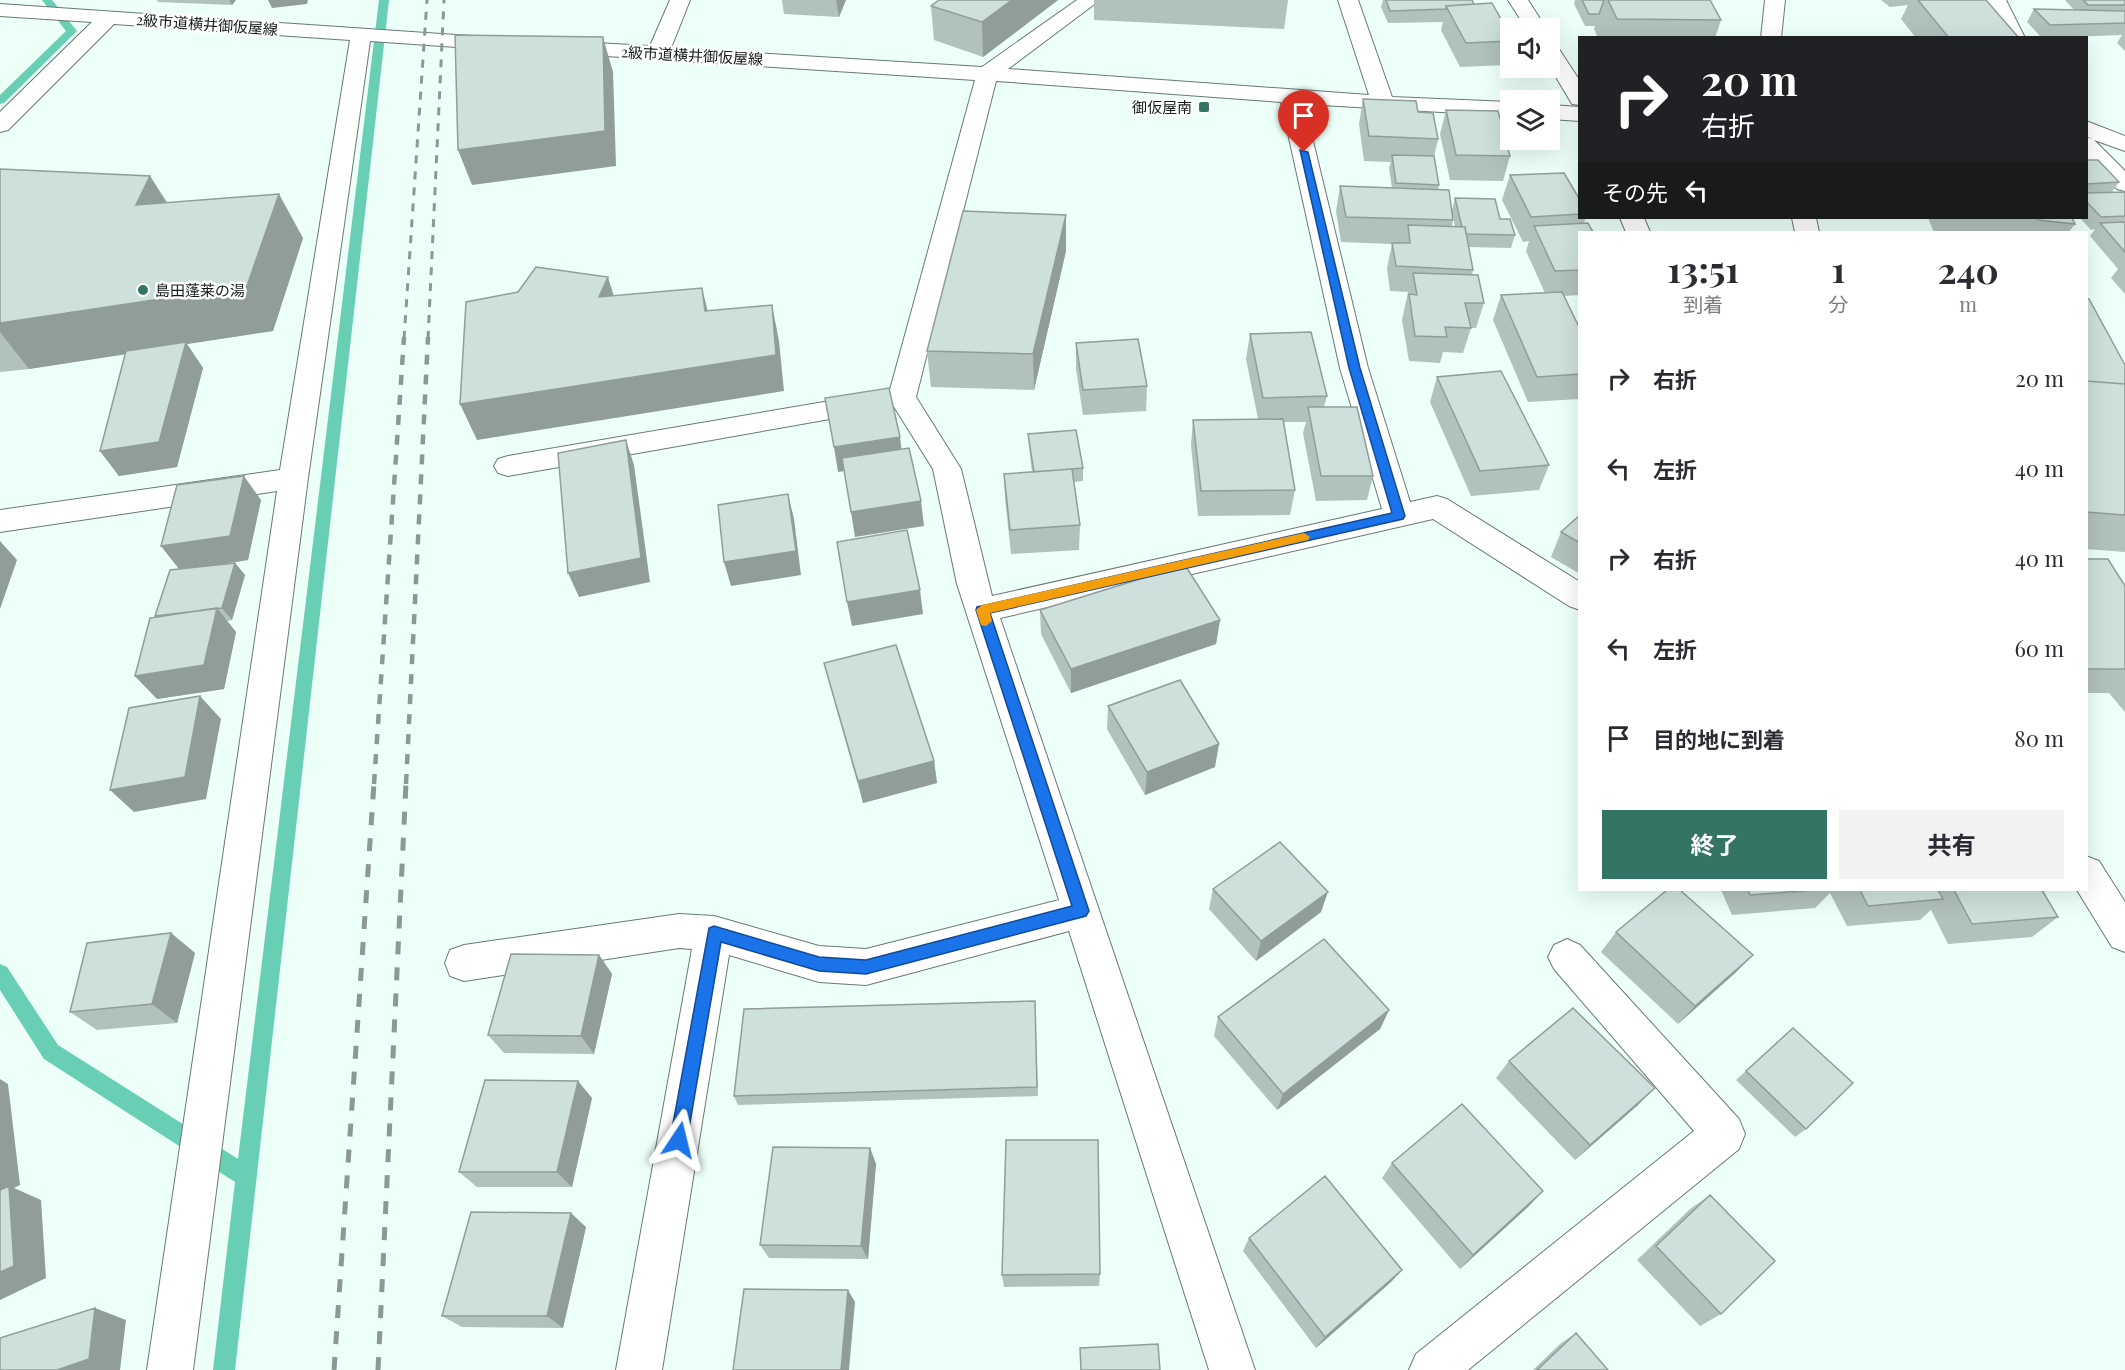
<!DOCTYPE html>
<html lang="ja">
<meta charset="utf-8">
<style>
:root{--surface:#fff;--page:#f2f2f3;--text:#2b2b33;--muted:#7c7c81;--accent:#337464}
body{margin:0;font-family:"Playfair Display","Noto Sans JP",serif;background:var(--page);color:var(--text);height:100vh;display:flex;flex-direction:column;font-size:22px;white-space:nowrap}
*{box-sizing:border-box;margin:0}
p{font-size:20px;color:var(--muted)}
.icon{flex:none;width:33px;height:33px;fill:none;stroke:currentColor;stroke-width:2;stroke-linecap:round;stroke-linejoin:round}
.map{position:relative;flex:1;overflow:hidden}
.drawer{position:absolute;left:1578px;top:231px;width:510px;height:660px;display:flex;flex-direction:column;background:var(--surface);border-radius:0px;box-shadow:0 6px 24px #0002}
.drawer>*{flex:none}
.banner{position:absolute;left:1578px;top:36px;width:510px;height:183px;border-radius:0px;box-shadow:0 6px 24px #0002;background:#202124;color:#fff;overflow:hidden}
.buttons{position:absolute;left:1500px;top:18px;display:grid;gap:12px}
.buttons a{display:grid;place-items:center;width:60px;height:60px;border-radius:0px;background:var(--surface);box-shadow:0 6px 24px #0002;font-size:30px}
.pin{position:absolute;display:grid;place-items:center;width:51px;height:51px;color:#fff;margin:-62px -26px;border-radius:50% 50% 50% 0;rotate:-45deg;box-shadow:0 0 6px #0007}
.pin .icon{rotate:45deg}
.me{position:absolute;width:66px;margin:-33px;rotate:10deg;stroke-linejoin:round;filter:drop-shadow(0 0 4px #0008)}
.turn{display:flex;align-items:center;gap:21px;height:126px;padding:0 24px;font-size:27px}
.turn .icon{width:78px;height:78px;stroke-width:2.5}
.turn b{display:block;font-size:42px;line-height:51px}
.then{display:flex;align-items:center;height:57px;padding:0 24px;background:#0003;gap:12px;font-size:22px}
.eta{display:flex;justify-content:space-evenly;align-items:center;height:102px;text-align:center}
.eta b{font-size:36px;font-weight:700;line-height:42px}
.action{display:flex;gap:12px;margin-top:auto;padding:12px 24px}
.action a{flex:1;height:69px;border-radius:0px;background:var(--accent);color:#fff;font-size:24px;font-weight:700;line-height:69px;text-align:center}
.action a+a{background:var(--page);color:var(--text)}
ul{padding:0;list-style:none}
li{display:flex;align-items:center;gap:18px;height:90px;padding:0 24px}
li div{flex:1}
li b{display:block;font-size:22px}
li em{font-style:normal}
.map>svg:first-child{display:block}
.lines{fill:none;stroke-linecap:round;stroke-linejoin:round}
.stream{fill:#68cfb5;fill-rule:evenodd}
.minor-casing{stroke:#697974;stroke-width:2}
.major-casing{stroke:#697974;stroke-width:2}
.minor{fill:#fff;fill-rule:evenodd}
.major{fill:#fff;fill-rule:evenodd}
.rail-far2{stroke:#8b9894;stroke-width:3;stroke-dasharray:8 8;stroke-linecap:butt}
.rail-far1{stroke:#8b9894;stroke-width:4.5;stroke-dasharray:10 10;stroke-linecap:butt}
.rail{stroke:#8b9894;stroke-width:5;stroke-dasharray:13 13;stroke-linecap:butt}
.wall{fill:#b1c1bc;fill-rule:evenodd}
.shaded-wall{fill:#909d99}
.building{fill:#cee0db;stroke:#909d99;stroke-width:1.5}
.route{fill:#1a73e8;stroke:#114b97;stroke-width:1.5}
.slow{fill:#f59e0b}
.poi-dot{fill:#337464;stroke:#fff;stroke-width:2}
.labels{text-anchor:middle;dominant-baseline:central;stroke-width:5;stroke-linejoin:round;paint-order:stroke}
.far-street-label{font-size:15px;fill:#151c1a;stroke:#fff}
.far-poi-label{font-size:15px;fill:#151c1a;stroke:#fff;text-anchor:end}
</style>
<div class="map">
<svg width="2125" height="1370" viewBox="0 0 2125 1370">
<rect width="100%" height="100%" fill="#ecfff9"/>
<g class="lines">
<path class="stream" d="M42,0h10l25,31 -73,72 -4,1v-9l66,-64z
M379,0h10l-154,1370h-22l22,-188 -191,-123 -44,-69v-26l7,3 51,78 180,114z"/>
<g class="minor-casing">
<path id="minor" d="M670,0h20l-19,48 311,19 95,-67h23l-92,69 361,26 -31,-95h20l34,97 118,5v14l-206,-12 64,264 42,134 27,-6 10,3 133,83v28l-11,-4 -136,-87 -433,99 255,752h-46l-140,-439 -203,54 -47,-3 -90,-27 -67,415h-46l76,-421 -13,-1 -215,33 -14,-5 -5,-13 5,-13 14,-5 215,-31 35,2 105,30 47,3 193,-49 -102,-316 -24,-115 -45,-72 87,-317 -415,-27 -7,-2 -3,-4 3,-4 7,-2 90,5zM996,81l285,21 59,266 42,141 -390,87 -31,-127 -45,-72z
M1508,0h20l18,28h-20z
M1986,0h20l19,38h-21z
M0,4l500,34 7,2 3,4 -3,4 -7,2 -130,-9 -62,437 -115,892h-46l130,-879 -277,41v-22l280,-40 70,-430 -236,-16 -106,106 -8,2v-20l92,-90 -92,-6z
M1550,44l7,2 23,35v24l-8,-1 -22,-37z
M1550,105l30,2v14l-30,-2z
M2086,121l39,15v15l-31,-11 31,31v20l-8,-2 -31,-31v-21l7,2 -7,-3z
M1620,218h24l6,14h-24z
M871,394l10,2 4,7 -4,7 -373,66 -10,-3 -4,-7 4,-7 10,-3z
M1567,939l13,6 159,174 6,15 -6,15 -271,221h-59l7,-16 278,-223 -140,-162 -6,-12 6,-12z"/>
</g>
<g class="major-casing">
<path id="major" d="M1765,0h20l-4,38h-20z
M1792,218h24l3,14h-24z
M2086,856l13,5 26,41v50l-13,-5 -35,-57h9z"/>
</g>
<use href="#minor" class="minor"/>
<use href="#major" class="major"/>
<path class="rail-far2" d="M404,339l23,-339
M428,339l16,-339"/>
<path class="rail-far1" d="M374,784l30,-447
M406,784l22,-447"/>
<path class="rail" d="M334,1370l40,-587
M378,1370l28,-587"/>
</g>
<path class="wall" d="M157,0h79l-4,5 -74,-3z
M782,0h64l-7,17 -55,-3z
M1058,0l-75,57 -49,-17 -3,-34z
M1094,0h194l-4,29 -190,-9z
M1383,0h89l2,4 36,31v18l-3,12 -47,2 -19,-37 2,-8 -55,1 -7,-16z
M1575,0h135l11,20 -6,18h-117l-4,-9 1,-3h-10l-11,-22z
M1881,0h105l33,38h-103l-15,-19 7,-14 -18,2z
M2065,0h60v51l-8,-8 5,-8 -80,3 -15,-16 7,-13 40,1z
M1363,99l55,13 20,27 -4,18 5,28 -1,5 14,20 3,-12 45,21 15,16 -4,13 -42,-1 4,23 -1,5 12,28 -8,25h-5l-8,25 -20,-1 -3,11 -31,-2 -7,-41 6,-28 -18,-1 -3,-23 5,-24 -51,-2 -5,-31 4,-25 52,2 -3,-20 2,-6 -27,-1 -5,-37zM1453,216l2,11 -3,-1 1,-6z
M1446,110l64,46 -7,25 -53,-1 -10,-46z
M2086,160l33,22 -7,10h13v102l-14,-16 7,-9 -28,-33 5,-7 -4,1 -11,-12h6z
M0,169l150,7 17,26 136,36 -30,93 -86,13 16,24 -26,99 -58,9 -19,-25 25,-97 -96,15 -29,3z
M1510,175l70,25v18h6l-6,14v63l-17,1 17,33v70l-52,3 -35,-82 8,-25 44,-2 -19,-42 3,-10 -6,1 -21,-42z
M1928,218h144l3,6 -6,8h-135z
M1066,251l-32,139 -103,-3 -4,-36z
M2086,299l39,66v187l-39,-3z
M1250,334l77,62 -3,11 49,69 -6,24 -51,1 -13,-68 3,-11h-22l11,68 -5,25 -92,1 -7,-71 2,-25 65,-1 -12,-60z
M1076,343l71,43 -1,25 -63,4 -7,-46z
M1437,377l112,88 -10,25 -68,6 -41,-94z
M1028,434l55,34v13l-9,1 6,43 -1,25 -68,4 -6,-56 -1,-24 28,-2 -3,-25z
M261,500l-13,60 -23,4 10,-1 10,12 -13,45 -5,1 9,11 -12,57 -67,10 -22,-23 21,-59 -1,-1 24,-47 -18,-23z
M1580,515v59l-29,-17 10,-25z
M2086,559l39,27v126l-16,-19h-23z
M1040,610l180,10 -4,24 -145,49 -30,-59z
M824,663l110,98 3,22 -74,20 -33,-117z
M1108,706l107,61 -70,28 -38,-66z
M1213,889l108,23 -65,49 -47,-52z
M1721,890h321l16,27 -26,20 -84,7 -17,-34 -11,10 -73,6 -17,-33 -15,15 -83,7z
M1616,932l137,23 -19,19 -56,50 -77,-72z
M171,933l24,20 -18,70 -80,7 -27,-18z
M599,955l13,19 -18,80 -90,-1 -16,-18z
M1035,1001l3,95 -300,9 -4,-9z
M1389,1010l-9,19 -103,81 -63,-74 4,-19z
M1793,1028l13,101 -11,8 -59,-57z
M1509,1061l129,44 -63,55 -79,-82z
M592,1098l-20,89h-95l-18,-15z
M870,1148l6,16 -8,95 -99,-1 -9,-13z
M1392,1163l137,43 -69,63 -78,-91z
M1710,1195l11,119 -21,12 -63,-66 53,-51z
M586,1227l-23,101 -101,-1 -20,-11z
M1249,1238l153,32 -11,12 -75,66 -73,-97z
M1100,1274l-1,12 -95,1 -2,-12z
M1576,1333l32,37h-75l27,-26z"/>
<path class="shaded-wall" d="M229,0h7l-4,5z
M268,0h40l-1,4 -35,4z
M836,0h10l-7,17z
M1012,0h46l-75,57 -1,-35z
M603,37l10,35 3,94 -144,19 -14,-35z
M150,176l27,44 -41,-15z
M279,194l24,44 -30,93 -86,13 16,24 -26,99 -58,9 -19,-25 86,-106 -157,24 -29,-37v-9z
M1066,215v36l-32,139 -1,-36z
M608,277l11,36 -20,-16z
M702,288l9,36 -6,-13z
M772,305l7,36 5,50 -307,49 -17,-36z
M900,437l3,25 -65,10 -4,-25z
M626,440l8,25 16,117 -71,15 -11,-24z
M244,476l17,24 -13,60 -68,10 -19,-24z
M788,494l6,25 7,56 -70,11 -7,-24z
M921,501l3,25 -69,11 -4,-25z
M0,541l17,19 -17,49z
M235,563l10,12 -13,45 -10,-12z
M920,590l3,24 -71,12 -5,-24z
M217,608l19,24 -12,57 -67,10 -22,-23z
M1220,620l-4,24 -145,49v-24z
M200,696l21,23 -15,80 -72,13 -24,-22z
M1219,744l-4,23 -70,28 2,-23z
M934,761l3,22 -74,20 -5,-22z
M1328,892l-7,20 -65,49 5,-20z
M171,933l24,20 -18,70 -25,-19z
M599,955l13,19 -18,80 -13,-18z
M1753,955l-19,19 -56,50 17,-18z
M1389,1010l-9,19 -103,81 6,-16z
M0,1079l8,5 12,101 -6,3 27,12 5,78 -46,22z
M578,1081l14,17 -20,89 -15,-15z
M1655,1088l-17,17 -63,55 15,-15z
M870,1148l6,16 -8,95 -7,-13z
M1543,1191l-14,15 -69,63 13,-14z
M571,1213l15,14 -23,101 -16,-12z
M1402,1270l-11,12 -75,66 9,-11z
M848,1290l7,12 -6,68h-8z
M95,1308l31,12 -6,50h-63z"/>
<path class="building" d="M939,0h73l-30,22 -51,-16z
M1386,0h86l2,4 -28,2v3l-56,2z
M1582,0h22l-5,14h-10z
M1608,0h102l11,20 -104,-1z
M1918,0h68l33,38h-70z
M2083,0h42v5h-37z
M1492,3l18,32v6l-44,2 -20,-37z
M2034,9l91,2v12l-75,2z
M455,35l148,2 2,94 -147,19z
M1363,99l53,2 2,11 15,1 5,26 -69,-3z
M1446,110l52,1 12,45 -54,-1z
M1392,155l42,1 5,29 -43,-2z
M2086,160h12l21,22 -33,2z
M0,169l150,7 -14,29 143,-11 -32,92 -247,37z
M1564,173l16,27v14l-49,3 -21,-42z
M1340,186l109,4 4,30 -107,-3z
M2125,192v24l-24,1 -15,-16v-8z
M1455,198l40,1 5,20h10l5,16 -49,-1 -1,-7h-3z
M963,211l103,4 -33,139 -106,-3z
M2036,218h36l3,6 -37,-4z
M2125,222v30l-25,-29z
M1588,223l5,9h-13v38l-25,1 -21,-45z
M1408,225l57,2 8,43 -77,-4 -4,-23h18z
M536,267l72,10 -9,20 103,-9 3,23 67,-6 4,50 -316,49 6,-102 52,-10z
M1413,273l65,2 6,28h-19l6,25 -26,-1 2,10 -32,-1 -6,-42 8,1z
M1562,292l18,37v45l-43,3 -36,-82z
M2086,299h3l36,66v19l-39,-3z
M1311,332l16,64 -64,2 -13,-64z
M1138,339l9,47 -64,4 -7,-47z
M186,342l-27,100 -59,9 26,-100z
M1501,371l48,94 -69,6 -43,-94z
M2086,381l39,3v131l-39,-3z
M889,388l11,49 -66,10 -9,-49z
M1308,407h49l16,69h-52z
M1283,419l12,71 -94,1 -8,-71z
M1076,430l7,38 -49,4 -6,-38z
M626,440l15,118 -73,15 -10,-120z
M909,448l12,53 -70,11 -9,-54z
M1072,469l8,56 -70,5 -6,-56z
M244,476l-14,60 -69,10 16,-61z
M788,494l8,57 -72,11 -6,-57z
M1580,515v28l-19,-11z
M907,530l13,60 -73,12 -10,-60z
M2086,559h22l17,27v83h-39z
M235,563l-13,45 -67,8 15,-46z
M1185,565l35,55 -149,49 -31,-59z
M217,608l-13,57 -69,11 15,-58z
M896,645l38,116 -76,20 -34,-118z
M1180,680l39,64 -72,28 -39,-66z
M200,696l-15,81 -75,13 19,-82z
M1280,842l48,50 -67,49 -48,-52z
M1667,890h13l73,65 -58,51 -79,-74z
M1748,890h67l-65,5z
M1860,890h78l5,9 -75,7z
M1954,890h88l16,27 -86,7z
M171,933l-19,71 -82,8 17,-69z
M1324,939l65,71 -106,84 -65,-77z
M511,954l88,1 -18,81 -93,-1z
M1035,1001l2,86 -303,9 10,-87z
M1573,1008l82,80 -65,57 -81,-84z
M1793,1028l60,55 -47,46 -60,-58z
M485,1080l93,1 -21,91h-98z
M1462,1104l81,87 -70,64 -81,-92z
M1006,1140h92l2,134 -98,1z
M773,1147l97,1 -9,98 -101,-1z
M1325,1176l77,94 -77,67 -76,-99z
M9,1186l5,80 -14,6v-82z
M1710,1195l65,66 -54,53 -65,-68z
M471,1212l100,1 -24,103h-105z
M744,1289l104,1 -7,80h-108z
M95,1308l-6,51 -32,11h-57v-32z
M1576,1333l32,37h-71z
M1158,1344l2,26h-79l-1,-22z"/>
<path class="route" d="M1300,150l8,2 52,216 45,148 -2,3 -413,94 99,298 -3,5 -220,58 -47,-3 -98,-29 -34,198 -2,6 -6,3 -6,-3 -3,-6 39,-212 5,-2 105,31 47,3 206,-54 -96,-296 1,-3 415,-94 -43,-145z"/>
<path class="slow" d="M1304,533l6,4 -2,3 -318,73 2,8 -6,5 -5,-1 -5,-15 6,-5z"/>
<g class="poi-dot">
<rect x="1198" y="101" width="12" height="12" rx="3"/>
<circle cx="143" cy="290" r="6"/>
</g>
<g class="labels">
<g class="far-street-label">
<text transform="translate(207 24) rotate(4)">2級市道横井御仮屋線</text>
<text transform="translate(692 55) rotate(3)">2級市道横井御仮屋線</text>
</g>
<g class="far-poi-label">
<text x="1192" y="107">御仮屋南</text>
<text x="155" y="290" text-anchor="start">島田蓬莱の湯</text>
</g>
</g>
</svg>
<div class="buttons">
<a><svg class="icon" aria-label="sound" viewBox="0 0 24 24"><path d="M4 9h4l5-4v14l-5-4H4zM17 9q2 3 0 6"/></svg></a>
<a><svg class="icon" aria-label="layers" viewBox="0 0 24 24"><path d="M12 4l9 5-9 5-9-5zM3 14l9 5 9-5"/></svg></a>
</div>
<div class="pin" style="left:1304px;top:152px;background:#d93025"><svg class="icon" aria-label="arrive" viewBox="0 0 24 24"><path d="M6 21V4h12l-3 4 3 4H6"/></svg></div>
<svg class="me" style="left:679px;top:1140px" viewBox="-20 -20 40 40"><path d="M0-17L14 15 0 8-14 15z" fill="#1a73e8" stroke="#fff" stroke-width="4"/></svg>
<div class="banner">
<div class="turn"><svg class="icon" aria-label="right" viewBox="0 0 24 24"><path d="M7 20v-9h11M14 6l5 5-5 5"/></svg><div><b>20 m</b>右折</div></div>
<div class="then">その先<svg class="icon" aria-label="left" viewBox="0 0 24 24"><path d="M17 20v-9H6M10 6l-5 5 5 5"/></svg></div>
</div>
<section class="drawer">
<div class="eta">
<div><b>13:51</b><p>到着</p></div>
<div><b>1</b><p>分</p></div>
<div><b>240</b><p>m</p></div>
</div>
<ul>
<li><svg class="icon" aria-label="right" viewBox="0 0 24 24"><path d="M7 20v-9h11M14 6l5 5-5 5"/></svg><div><b>右折</b></div><em>20 m</em></li>
<li><svg class="icon" aria-label="left" viewBox="0 0 24 24"><path d="M17 20v-9H6M10 6l-5 5 5 5"/></svg><div><b>左折</b></div><em>40 m</em></li>
<li><svg class="icon" aria-label="right" viewBox="0 0 24 24"><path d="M7 20v-9h11M14 6l5 5-5 5"/></svg><div><b>右折</b></div><em>40 m</em></li>
<li><svg class="icon" aria-label="left" viewBox="0 0 24 24"><path d="M17 20v-9H6M10 6l-5 5 5 5"/></svg><div><b>左折</b></div><em>60 m</em></li>
<li><svg class="icon" aria-label="arrive" viewBox="0 0 24 24"><path d="M6 21V4h12l-3 4 3 4H6"/></svg><div><b>目的地に到着</b></div><em>80 m</em></li>
</ul>
<div class="action"><a>終了</a><a>共有</a></div>
</section>
</div>
